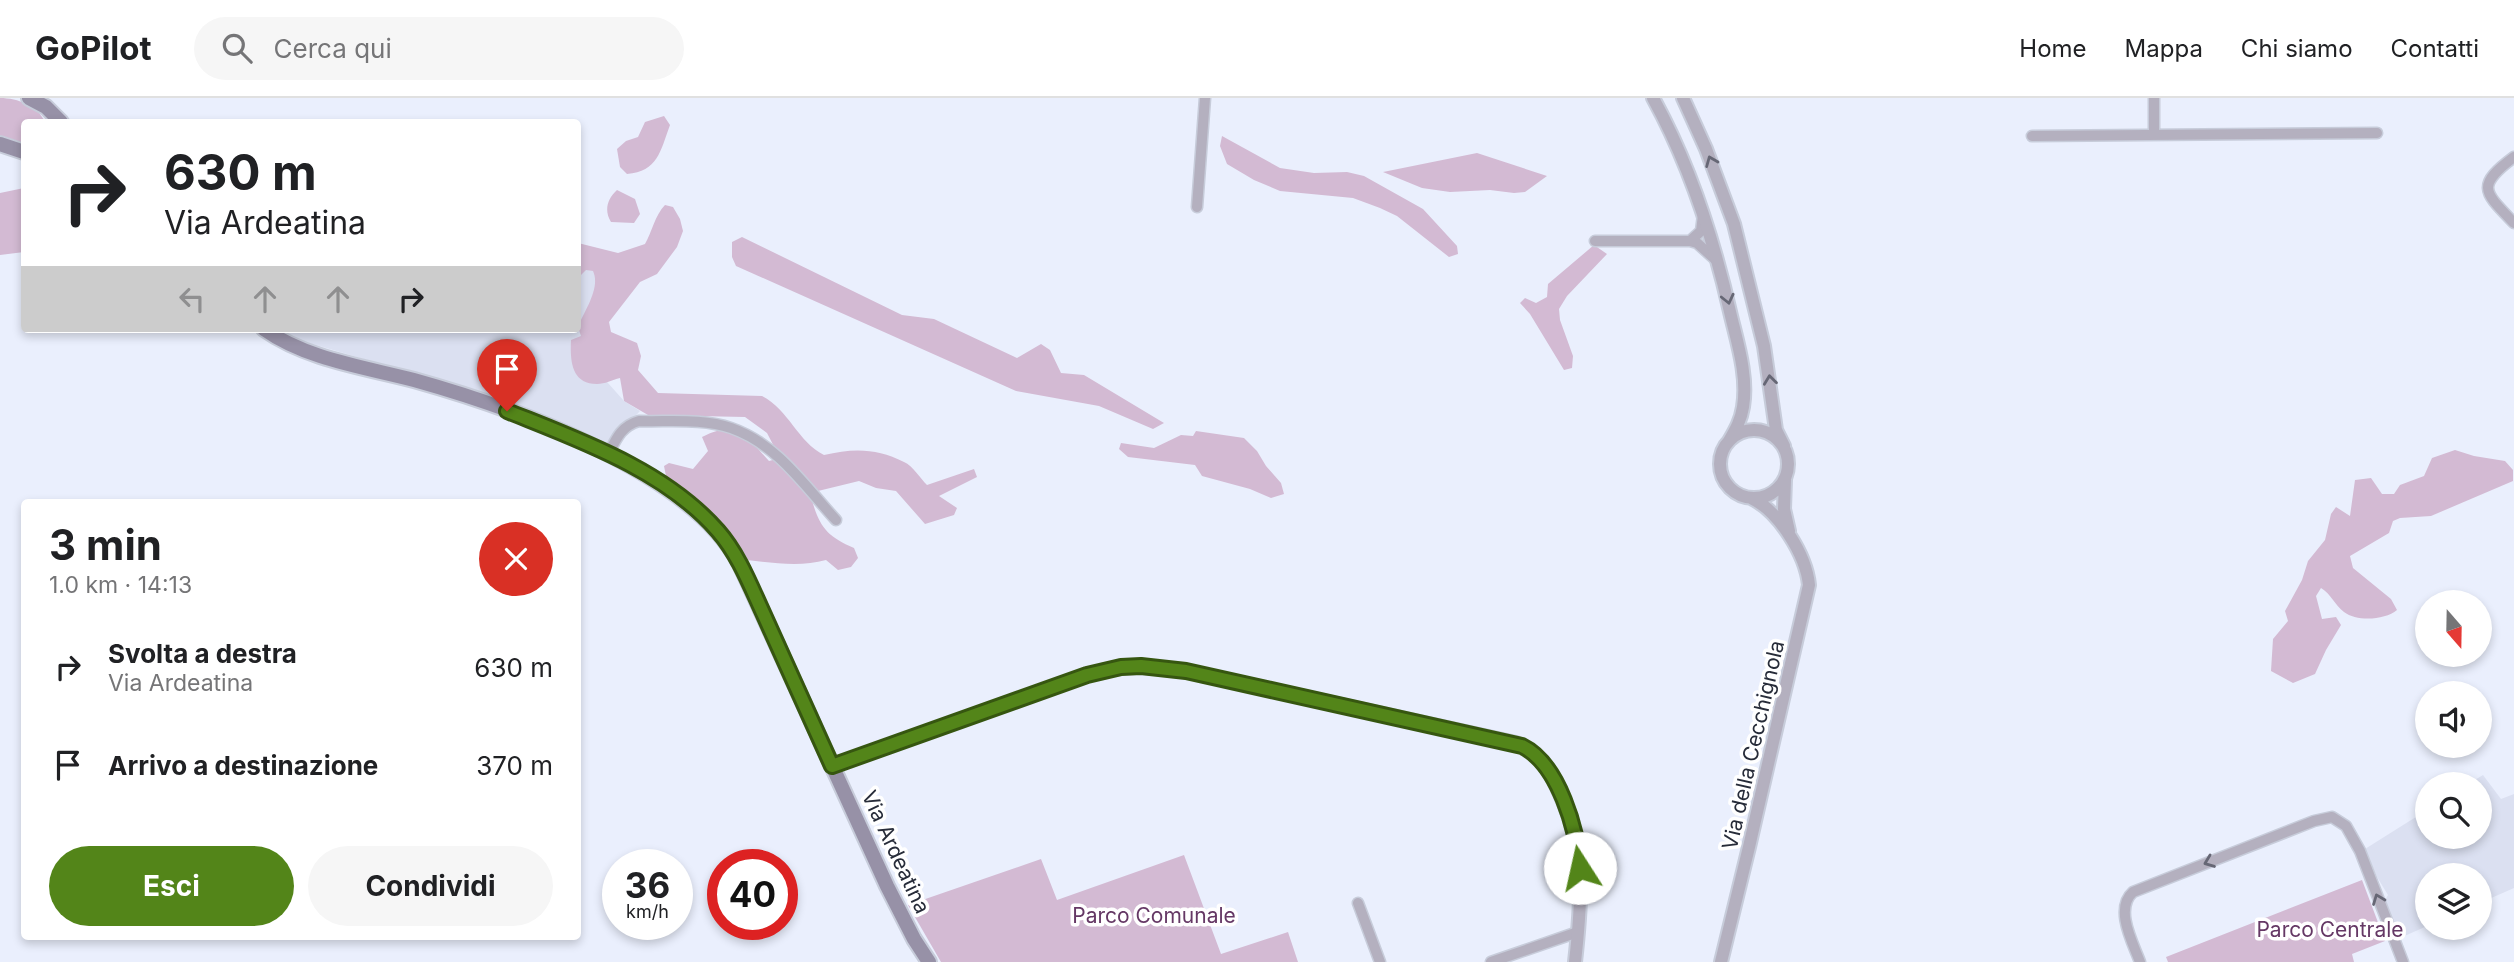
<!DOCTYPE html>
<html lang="it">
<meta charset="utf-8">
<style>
:root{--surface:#fff;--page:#f6f6f6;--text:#202124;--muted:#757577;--line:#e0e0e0;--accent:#538519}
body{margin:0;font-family:Inter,sans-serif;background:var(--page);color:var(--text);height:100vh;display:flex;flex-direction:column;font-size:26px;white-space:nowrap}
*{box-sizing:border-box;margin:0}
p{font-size:23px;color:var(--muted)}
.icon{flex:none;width:38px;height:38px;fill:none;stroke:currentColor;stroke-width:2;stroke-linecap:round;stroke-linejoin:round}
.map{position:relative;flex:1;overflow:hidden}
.drawer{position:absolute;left:21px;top:401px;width:560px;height:441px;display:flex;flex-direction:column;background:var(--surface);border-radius:7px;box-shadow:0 4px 10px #0003}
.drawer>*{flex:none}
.hud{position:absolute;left:21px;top:21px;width:560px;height:214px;border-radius:7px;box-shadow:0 4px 10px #0003;background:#fff;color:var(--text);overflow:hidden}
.needle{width:46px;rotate:160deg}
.buttons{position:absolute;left:2415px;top:492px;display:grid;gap:14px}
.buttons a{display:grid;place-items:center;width:77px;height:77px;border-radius:50%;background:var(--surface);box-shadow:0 4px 10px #0003;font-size:35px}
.speed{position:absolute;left:602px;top:751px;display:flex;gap:14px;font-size:35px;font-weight:700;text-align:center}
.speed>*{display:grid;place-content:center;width:91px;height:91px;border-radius:50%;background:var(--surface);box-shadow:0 4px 10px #0003;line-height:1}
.speed small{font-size:18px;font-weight:400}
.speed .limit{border:10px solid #d22;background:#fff;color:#111}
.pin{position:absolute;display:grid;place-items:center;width:60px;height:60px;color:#fff;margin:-72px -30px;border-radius:50% 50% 50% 0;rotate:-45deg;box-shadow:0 0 7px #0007}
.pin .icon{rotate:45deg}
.me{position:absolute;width:77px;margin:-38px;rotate:350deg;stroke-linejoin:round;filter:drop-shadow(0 0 5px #0008)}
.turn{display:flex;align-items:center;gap:24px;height:147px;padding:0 28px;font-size:32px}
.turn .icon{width:91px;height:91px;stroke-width:2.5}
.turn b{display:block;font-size:49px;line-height:60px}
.lanes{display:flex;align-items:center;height:66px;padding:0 28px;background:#0003;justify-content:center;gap:35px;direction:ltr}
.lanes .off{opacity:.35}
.round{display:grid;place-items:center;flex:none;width:74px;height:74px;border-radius:37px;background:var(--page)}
.head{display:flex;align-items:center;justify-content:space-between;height:119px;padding:0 28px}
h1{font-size:42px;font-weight:700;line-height:52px}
.cta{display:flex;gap:14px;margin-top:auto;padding:14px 28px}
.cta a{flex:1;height:80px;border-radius:42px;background:var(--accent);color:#fff;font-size:28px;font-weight:700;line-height:80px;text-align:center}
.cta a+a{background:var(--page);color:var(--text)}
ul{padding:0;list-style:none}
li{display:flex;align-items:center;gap:21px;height:98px;padding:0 28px}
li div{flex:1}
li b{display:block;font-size:26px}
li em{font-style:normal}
header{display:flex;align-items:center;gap:42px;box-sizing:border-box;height:98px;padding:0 35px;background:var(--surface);border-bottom:2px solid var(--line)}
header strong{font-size:33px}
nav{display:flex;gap:38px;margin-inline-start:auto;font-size:24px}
.search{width:490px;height:63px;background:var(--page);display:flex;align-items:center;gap:18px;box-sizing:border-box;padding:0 24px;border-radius:38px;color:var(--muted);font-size:26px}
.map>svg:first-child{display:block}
.built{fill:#dbe0f1}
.green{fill:#d3bad3}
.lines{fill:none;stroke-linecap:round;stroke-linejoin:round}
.minor-casing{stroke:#c7ccda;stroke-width:13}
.tertiary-casing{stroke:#c7ccda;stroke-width:16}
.secondary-casing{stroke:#c7ccda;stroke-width:18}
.minor{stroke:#b4b0bf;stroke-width:10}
.tertiary{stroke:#b4b0bf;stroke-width:12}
.secondary{stroke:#9791a7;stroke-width:14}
.oneway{stroke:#666775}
.route-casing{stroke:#365610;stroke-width:18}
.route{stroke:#538519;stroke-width:12}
.labels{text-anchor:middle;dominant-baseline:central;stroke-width:7;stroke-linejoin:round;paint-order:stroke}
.street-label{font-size:21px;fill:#272c39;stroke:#fff}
.park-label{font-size:21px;fill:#653865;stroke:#fff}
</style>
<header>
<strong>GoPilot</strong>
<div class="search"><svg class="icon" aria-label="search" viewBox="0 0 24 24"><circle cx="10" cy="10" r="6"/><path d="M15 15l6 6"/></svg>Cerca qui</div>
<nav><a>Home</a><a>Mappa</a><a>Chi siamo</a><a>Contatti</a></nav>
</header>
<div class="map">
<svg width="2514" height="864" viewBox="0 0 2514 864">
<rect width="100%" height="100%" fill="#eaeffd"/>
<path class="built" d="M578,170l28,5 -22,83 40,45 16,10 -35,37 -108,-50 -198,-58 -24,-11h303z
M2483,677l18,24 13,-5v94l-34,15v-28h-53v51l-27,12 -15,-38 3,-5 -11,-18 -12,-28 62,-39v26h53v-52h-12z"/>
<path class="green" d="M0,0c18,0 38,8 45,24h-21v22l-24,-7z
M664,18l6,9c-10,27 -12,46 -43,49l-7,-7 -3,-18 9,-8 12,-4 7,-15z
M1222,38l58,32 34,5 33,-1 17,4 59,33 34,37 1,8 -9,3 -52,-41 -17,-8 -27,-10 -73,-7 -26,-11 -27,-16 -7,-18z
M1477,55l70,23 -22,16 -11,1 -24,-3 -40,2 -28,-4 -39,-16z
M24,90v64l-24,3v-62z
M617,92l18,9 5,15 -6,9 -23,-1c-7,-11 -4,-23 6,-32z
M665,107l8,2 7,12 3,12 -6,16 -20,27 -17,8 -31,40 2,10 26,11 4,13 -3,14 20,23 104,3c27,14 36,46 62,59 29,-7 53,-7 80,7 9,4 16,16 23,23l47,-16 3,8 -38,19 18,12 -3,7 -29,9 -29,-33 -20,-3 -17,-7 -41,10 -7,6c8,29 15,39 43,51l4,10 -7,9 -13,3 -12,-10c-25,7 -53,3 -79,0l-27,-38 -54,-46 -2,-10 5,-3 24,6 15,-18 -6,-14c36,-18 44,-1 67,24l11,-3 -13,-25 -22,-16 -97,-2 -24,-14 -4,-23c-8,2 -15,6 -23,6 -26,0 -27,-24 -26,-44l10,-4 -3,-9c6,-16 23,-39 15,-56l-7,-1 -8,8v-35l40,10 27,-9c7,-12 10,-29 20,-39z
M742,139l160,78 32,4 83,39 24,-14 9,6 11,23 23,2 80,48 -11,6 -54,-23 -83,-15 -280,-125 -4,-9v-15z
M1594,147l13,9 -40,42 -8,13 1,11 13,36 -1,12 -8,2 -34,-56 -10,-11 5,-5 11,5 11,-6 1,-13z
M1196,333l48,7 13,13 9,15 15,17 3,11 -13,4 -21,-9 -48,-13 -7,-11 -67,-8 -9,-8 2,-6 33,5 27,-13 12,1z
M2455,352l19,6 31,5 8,9v11l-82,35 -31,2 -7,3 -4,12 -39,23 3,12 38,31 6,11c-12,10 -40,12 -53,2 -9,-7 -13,-18 -23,-24l-5,8 6,23 14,-2 5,8 -15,25 -11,24 -22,9 -22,-12 2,-32 15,-18 -3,-10 17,-31 6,-19 17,-21 6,-26 5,-7 14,9 5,-36 16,-2 11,16h12l6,-9 24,-9 8,-18z
M1184,757l37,99 67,-22 10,30h-357l-33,-57 133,-46 16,41z
M2362,782l23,61 -33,13 2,8h-186l-2,-5z"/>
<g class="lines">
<g class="minor-casing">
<path id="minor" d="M2154,0v37
M2032,38l345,-3
M2514,59c-39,29 -30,35 0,66
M1197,109l8,-109
M1595,143h95l7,2 20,18
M1690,143l11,-10 2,-16
M608,357c8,-16 13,-29 31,-34 29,1 64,-3 92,7 46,16 73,57 105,92
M1358,805l22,59
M1491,864l87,-30
M2140,864c-7,-19 -26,-53 -7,-70l181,-71 18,-4 14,9 14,25 43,111"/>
</g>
<g class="tertiary-casing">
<path id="tertiary" d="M1653,0c38,69 61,142 78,218 7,29 17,61 12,91 -2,13 -7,22 -14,34
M1683,0l23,51 28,75 30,122 12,84 8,16
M1720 366a34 34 0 1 1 68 0a34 34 0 1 1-68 0Z
M1785,382l-1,29 5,22
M832,668l255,-91c39,-11 60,-9 99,-4l330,72c24,11 34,27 44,51 26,59 22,105 15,168
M1721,864l28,-115 60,-262c-3,-30 -30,-74 -58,-87"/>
</g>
<g class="secondary-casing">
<path id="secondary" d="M29,0l17,9 15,15
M0,46l24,8
M264,231c42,30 100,38 150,51 97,27 278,91 326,184l147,322 27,53 15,23"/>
</g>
<use href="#minor" class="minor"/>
<use href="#tertiary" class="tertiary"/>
<use href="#secondary" class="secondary"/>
</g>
<defs><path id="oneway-chevron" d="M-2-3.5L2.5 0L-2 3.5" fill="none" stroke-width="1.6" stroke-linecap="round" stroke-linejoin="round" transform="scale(1.75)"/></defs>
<g class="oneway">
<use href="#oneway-chevron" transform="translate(1711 63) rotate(-112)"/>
<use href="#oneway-chevron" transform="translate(1728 201) rotate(77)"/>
<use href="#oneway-chevron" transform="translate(1770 282) rotate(-97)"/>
<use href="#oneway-chevron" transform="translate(2209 764) rotate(159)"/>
<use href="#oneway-chevron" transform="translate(2378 801) rotate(-111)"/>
</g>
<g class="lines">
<g class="route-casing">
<path id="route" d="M507,313c72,29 158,59 211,120 21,24 33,56 46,84 23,50 45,101 68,151l255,-91 34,-8 20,-1 45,5 336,75c37,18 55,84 58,122"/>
</g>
<use href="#route" class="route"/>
</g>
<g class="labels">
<g class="street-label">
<text transform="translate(1753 647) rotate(-77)">Via della Cecchignola</text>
<text transform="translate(896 754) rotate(65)">Via Ardeatina</text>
</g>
<g class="park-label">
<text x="1154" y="817">Parco Comunale</text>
<text x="2330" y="831">Parco Centrale</text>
</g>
</g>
</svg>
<div class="buttons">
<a><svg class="needle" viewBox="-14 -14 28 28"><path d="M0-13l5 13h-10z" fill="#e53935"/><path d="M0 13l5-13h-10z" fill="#757577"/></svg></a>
<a><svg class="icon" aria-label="sound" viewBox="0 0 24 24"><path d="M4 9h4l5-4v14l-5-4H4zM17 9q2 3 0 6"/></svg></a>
<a><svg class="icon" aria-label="search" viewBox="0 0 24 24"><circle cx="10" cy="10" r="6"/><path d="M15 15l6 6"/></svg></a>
<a><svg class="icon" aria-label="layers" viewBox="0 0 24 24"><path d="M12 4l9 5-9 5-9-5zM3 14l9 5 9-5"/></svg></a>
</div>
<div class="speed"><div>36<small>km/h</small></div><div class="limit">40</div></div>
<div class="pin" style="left:507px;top:313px;background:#d93025"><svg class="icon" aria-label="arrive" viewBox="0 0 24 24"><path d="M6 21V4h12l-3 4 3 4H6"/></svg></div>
<svg class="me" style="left:1580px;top:770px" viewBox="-20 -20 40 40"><circle r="19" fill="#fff"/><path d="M0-13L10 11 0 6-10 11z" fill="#538519"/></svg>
<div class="hud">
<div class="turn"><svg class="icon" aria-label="right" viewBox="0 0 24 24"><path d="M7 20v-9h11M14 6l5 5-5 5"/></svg><div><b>630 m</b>Via Ardeatina</div></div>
<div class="lanes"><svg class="icon off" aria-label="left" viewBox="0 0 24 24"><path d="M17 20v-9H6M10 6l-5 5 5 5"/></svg><svg class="icon off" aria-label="ahead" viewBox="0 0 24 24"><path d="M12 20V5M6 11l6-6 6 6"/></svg><svg class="icon off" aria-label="ahead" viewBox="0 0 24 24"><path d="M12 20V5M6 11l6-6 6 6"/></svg><svg class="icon" aria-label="right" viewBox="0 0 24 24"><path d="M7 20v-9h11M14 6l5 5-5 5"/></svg></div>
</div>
<section class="drawer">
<div class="head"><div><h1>3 min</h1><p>1.0 km · 14:13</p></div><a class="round" style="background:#d93025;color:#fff"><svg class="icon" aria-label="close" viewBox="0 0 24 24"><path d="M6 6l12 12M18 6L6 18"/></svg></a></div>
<ul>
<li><svg class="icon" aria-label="right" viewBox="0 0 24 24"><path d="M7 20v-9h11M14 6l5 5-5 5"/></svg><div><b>Svolta a destra</b><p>Via Ardeatina</p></div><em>630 m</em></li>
<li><svg class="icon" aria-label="arrive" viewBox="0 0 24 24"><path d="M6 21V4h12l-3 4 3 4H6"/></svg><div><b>Arrivo a destinazione</b></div><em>370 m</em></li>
</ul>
<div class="cta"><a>Esci</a><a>Condividi</a></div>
</section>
</div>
